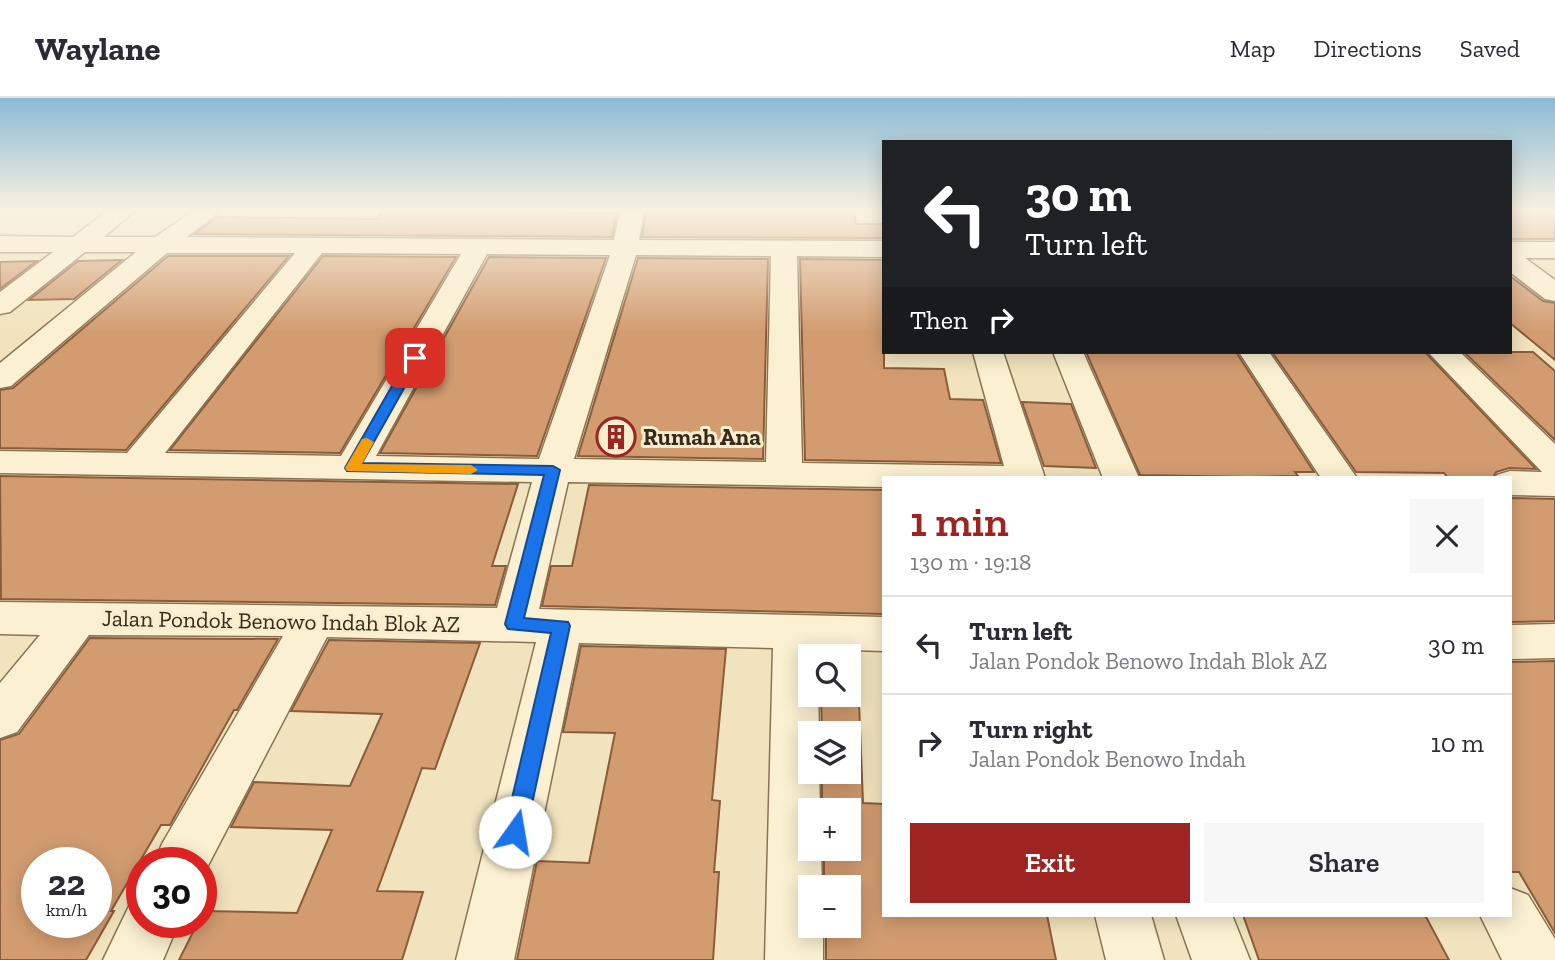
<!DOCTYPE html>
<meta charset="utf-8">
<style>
:root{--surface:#fff;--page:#f7f7f7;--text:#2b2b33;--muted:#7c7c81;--line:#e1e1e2;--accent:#9d2421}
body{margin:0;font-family:"Zilla Slab",serif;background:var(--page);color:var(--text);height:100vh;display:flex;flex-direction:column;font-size:26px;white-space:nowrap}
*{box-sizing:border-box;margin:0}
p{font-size:23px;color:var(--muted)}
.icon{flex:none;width:38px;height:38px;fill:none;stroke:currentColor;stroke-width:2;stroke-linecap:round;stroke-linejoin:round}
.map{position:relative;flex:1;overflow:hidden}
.side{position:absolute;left:882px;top:378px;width:630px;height:441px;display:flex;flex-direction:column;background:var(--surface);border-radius:0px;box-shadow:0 4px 18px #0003}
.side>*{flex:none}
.guide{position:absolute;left:882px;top:42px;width:630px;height:214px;border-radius:0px;box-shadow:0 4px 18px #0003;background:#202124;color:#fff;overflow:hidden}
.fabs{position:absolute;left:798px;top:546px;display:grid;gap:14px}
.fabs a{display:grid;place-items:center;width:63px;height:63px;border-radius:0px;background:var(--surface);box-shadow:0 4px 18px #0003;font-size:35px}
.speed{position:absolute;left:21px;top:749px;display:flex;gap:14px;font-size:35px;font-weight:700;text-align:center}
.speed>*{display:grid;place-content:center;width:91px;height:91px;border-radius:50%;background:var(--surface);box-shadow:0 4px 18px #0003;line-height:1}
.speed small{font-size:18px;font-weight:400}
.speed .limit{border:10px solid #d22;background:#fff;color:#111}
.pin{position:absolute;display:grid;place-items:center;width:60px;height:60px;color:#fff;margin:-30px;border-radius:14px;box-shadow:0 4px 10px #0006}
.me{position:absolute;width:77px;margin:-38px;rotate:13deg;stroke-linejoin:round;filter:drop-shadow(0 0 5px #0008)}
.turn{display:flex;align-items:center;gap:24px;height:147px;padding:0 28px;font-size:32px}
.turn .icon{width:91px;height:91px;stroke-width:2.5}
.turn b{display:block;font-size:49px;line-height:60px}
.then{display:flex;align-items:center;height:66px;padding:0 28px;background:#0003;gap:14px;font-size:26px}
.round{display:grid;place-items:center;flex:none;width:74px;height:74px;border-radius:0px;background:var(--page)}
.summary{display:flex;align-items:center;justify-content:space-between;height:119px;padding:0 28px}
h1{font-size:42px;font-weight:600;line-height:52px;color:var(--accent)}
.button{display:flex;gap:14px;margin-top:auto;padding:14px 28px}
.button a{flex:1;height:80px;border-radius:0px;background:var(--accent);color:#fff;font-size:28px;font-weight:600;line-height:80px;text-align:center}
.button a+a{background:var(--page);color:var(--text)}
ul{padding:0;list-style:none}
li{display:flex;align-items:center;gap:21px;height:98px;padding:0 28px;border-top:2px solid var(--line)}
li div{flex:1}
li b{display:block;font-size:26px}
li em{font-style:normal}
header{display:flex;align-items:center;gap:42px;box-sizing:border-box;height:98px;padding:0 35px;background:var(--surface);border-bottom:2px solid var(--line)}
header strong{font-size:33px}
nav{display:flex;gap:38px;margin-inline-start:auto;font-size:24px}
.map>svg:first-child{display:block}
.building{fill:#d29c70;stroke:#8b5c39;stroke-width:2;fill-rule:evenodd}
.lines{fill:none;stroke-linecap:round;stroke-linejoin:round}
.minor-casing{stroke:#8a7355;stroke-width:3}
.minor{fill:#fbf0d1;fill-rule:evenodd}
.route{fill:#1a73e8;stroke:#114b97;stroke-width:2}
.slow{fill:#f59e0b}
.labels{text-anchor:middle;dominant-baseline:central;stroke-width:6;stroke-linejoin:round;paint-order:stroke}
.poi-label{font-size:23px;font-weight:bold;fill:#382a1b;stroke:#f8edcd;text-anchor:start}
.street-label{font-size:23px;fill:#382a1b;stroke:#f8edcd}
</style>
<header>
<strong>Waylane</strong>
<nav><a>Map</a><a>Directions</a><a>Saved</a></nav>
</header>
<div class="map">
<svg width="1555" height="862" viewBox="0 0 1555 862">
<rect width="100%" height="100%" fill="#f1e3bd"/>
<path class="building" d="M491,113l126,2 -5,24 -417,-3 22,-17 160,2 5,-7z
M646,113h208l2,13h28v14l-242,-1z
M1510,113h45v28h-45z
M168,158h121l-163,194 -126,-2v-58l13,-2z
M323,158l133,1 -116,196 -170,-3z
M489,159l117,1 -69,198 -157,-3z
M638,160l130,1 -5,200 -185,-3z
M800,161l84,1v108l60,1 6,30 33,1 18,63 -196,-3z
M122,162l-48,39 -45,1 49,-39z
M37,163l-37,28v-27z
M1510,178l33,25 12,2v57l-45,-37z
M1086,254h150l78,120h-19l3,4 -50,1 -108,-2z
M1272,254h153l111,117 -27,-1 -13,4 -3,6h-45l-4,-5 -88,-1z
M1464,254h69l22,19v69z
M1022,304l49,2 25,64 -52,-2z
M0,378l518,8 -26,82h14l-11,39 -494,-6z
M589,387l295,5v124l-342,-8 9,-40h21z
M1510,400l45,1v122l-45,1z
M90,540l188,1 -41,71h-3l-64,115h-9l-50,86h3l-28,49h-86v-220l19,-6zM37,765h59v59h-59z
M329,542l151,3 -45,126 -13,-1 -45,123 46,1 -21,68h-223l19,-38h3l3,-11 93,2 35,-83 -101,-3 23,-45 96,4 32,-72 -91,-3z
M581,548l145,3 -14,151 8,1 -6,71h5l-6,88h-196l20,-99 52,2 26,-130 -52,-1z
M820,554l37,1 6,150 21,1v111h163l9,45h-230v-34h23v-39h-25v-38h25v-39h-27v-38h27v-39h-27l-1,-38h28v-39h-29z
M1555,563v272l-36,-61h-9v-210z
M1243,817h182l24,45h-190z"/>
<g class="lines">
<g class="minor-casing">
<path id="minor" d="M107,113h27l-30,26h51l38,-26h27l-33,26 427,3 6,-29h24l-5,29 245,1v16l-87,-1 5,207 202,3 -31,-114h30l42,126h-161v9l-316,-5 -29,127 345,8v34l-67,-2v7h-7v39h8l1,38h-9v39h9l1,38h-10v39h11l1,38h-12v39h13v34h-58l8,-312 -194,-5 -65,317h-58l80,-318 -209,-5 -126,242v-16h-47l8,-19 121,-208 -194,-1 -72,97 -17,6v-55l40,-48 -40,-1v-32l497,6 35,-126 -532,-9v-22l127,2 168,-200h-128l-156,133 -11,2v-25l136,-111h-51l-75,60 -10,2v-22l53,-40h-53v-16l73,1zM322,155l139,1 -120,202 -176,-3zM487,156l123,1 -71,204 -163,-3zM636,157l135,1 -5,206 -192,-3z
M1510,144h45v16h-30l30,22v21l-10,-2 -35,-27z
M1053,254h30l56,126h-36z
M1239,254h30l88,126h-36z
M1428,254h32l95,92v52l-45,-1v-17h-15l2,-3 13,-4 32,1z
M1555,526v34l-45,1v-34z
M1510,790l18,7 27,44v21h-53l-22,-45h30z
M142,799v25h37l-16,38h-60l28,-58z
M1095,817h56l13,45h-58z
M1176,817h56l18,45h-58z"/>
</g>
<use href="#minor" class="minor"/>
</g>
<linearGradient id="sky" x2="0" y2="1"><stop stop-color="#8bbad5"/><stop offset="0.48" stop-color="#f9f2e1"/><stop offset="1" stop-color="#f9f2e1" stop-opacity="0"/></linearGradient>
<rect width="1555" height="234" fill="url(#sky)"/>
<path class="route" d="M415,256l6,4 -59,105 191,3 7,4 -36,148 44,4 2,4 -44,206 -4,7 -7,3 -8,-3 -3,-7 47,-199 -43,-4 -3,-5 39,-149 -197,-4 -2,-3 63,-110z"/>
<path class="slow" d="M367,340l7,4 -12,22 109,1 7,5 -7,4 -124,-3 -2,-3 17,-29z"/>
<defs>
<g id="building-ring" transform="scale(2.0125)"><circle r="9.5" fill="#f8edcd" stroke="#9d2421" stroke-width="1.5"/><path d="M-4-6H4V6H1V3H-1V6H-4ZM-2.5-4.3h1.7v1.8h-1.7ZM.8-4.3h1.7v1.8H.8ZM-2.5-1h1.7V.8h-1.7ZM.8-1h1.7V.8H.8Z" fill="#9d2421"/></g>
</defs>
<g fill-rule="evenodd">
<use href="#building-ring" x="616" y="339"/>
</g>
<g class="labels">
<g class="poi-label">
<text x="643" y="339">Rumah Ana</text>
</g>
<g class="street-label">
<text transform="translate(281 523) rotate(1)">Jalan Pondok Benowo Indah Blok AZ</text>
</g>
</g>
</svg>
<div class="fabs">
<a><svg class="icon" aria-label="search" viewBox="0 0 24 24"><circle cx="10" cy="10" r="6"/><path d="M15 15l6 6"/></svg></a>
<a><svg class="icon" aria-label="layers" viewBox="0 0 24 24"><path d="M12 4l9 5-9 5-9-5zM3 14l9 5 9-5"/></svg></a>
<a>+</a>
<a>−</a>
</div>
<div class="speed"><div>22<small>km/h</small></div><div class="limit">30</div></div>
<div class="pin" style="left:415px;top:260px;background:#d93025"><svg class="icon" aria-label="arrive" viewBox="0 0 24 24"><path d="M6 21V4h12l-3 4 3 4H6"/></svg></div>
<svg class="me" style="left:515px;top:734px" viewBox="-20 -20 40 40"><circle r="19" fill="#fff"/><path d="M0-13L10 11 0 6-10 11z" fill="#1a73e8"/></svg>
<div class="guide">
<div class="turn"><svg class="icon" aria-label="left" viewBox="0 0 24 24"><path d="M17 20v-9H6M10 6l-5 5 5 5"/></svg><div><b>30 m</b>Turn left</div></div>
<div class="then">Then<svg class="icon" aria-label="right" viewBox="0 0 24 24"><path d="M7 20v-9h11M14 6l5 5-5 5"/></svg></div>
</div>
<section class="side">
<div class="summary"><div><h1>1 min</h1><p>130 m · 19:18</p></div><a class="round"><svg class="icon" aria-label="close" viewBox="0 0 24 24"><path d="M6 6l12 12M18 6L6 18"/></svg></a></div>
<ul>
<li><svg class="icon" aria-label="left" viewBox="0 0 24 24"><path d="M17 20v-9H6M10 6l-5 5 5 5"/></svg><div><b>Turn left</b><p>Jalan Pondok Benowo Indah Blok AZ</p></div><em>30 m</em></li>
<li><svg class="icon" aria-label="right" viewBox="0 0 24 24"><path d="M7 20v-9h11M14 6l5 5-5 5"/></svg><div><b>Turn right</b><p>Jalan Pondok Benowo Indah</p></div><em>10 m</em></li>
</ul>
<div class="button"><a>Exit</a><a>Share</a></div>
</section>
</div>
